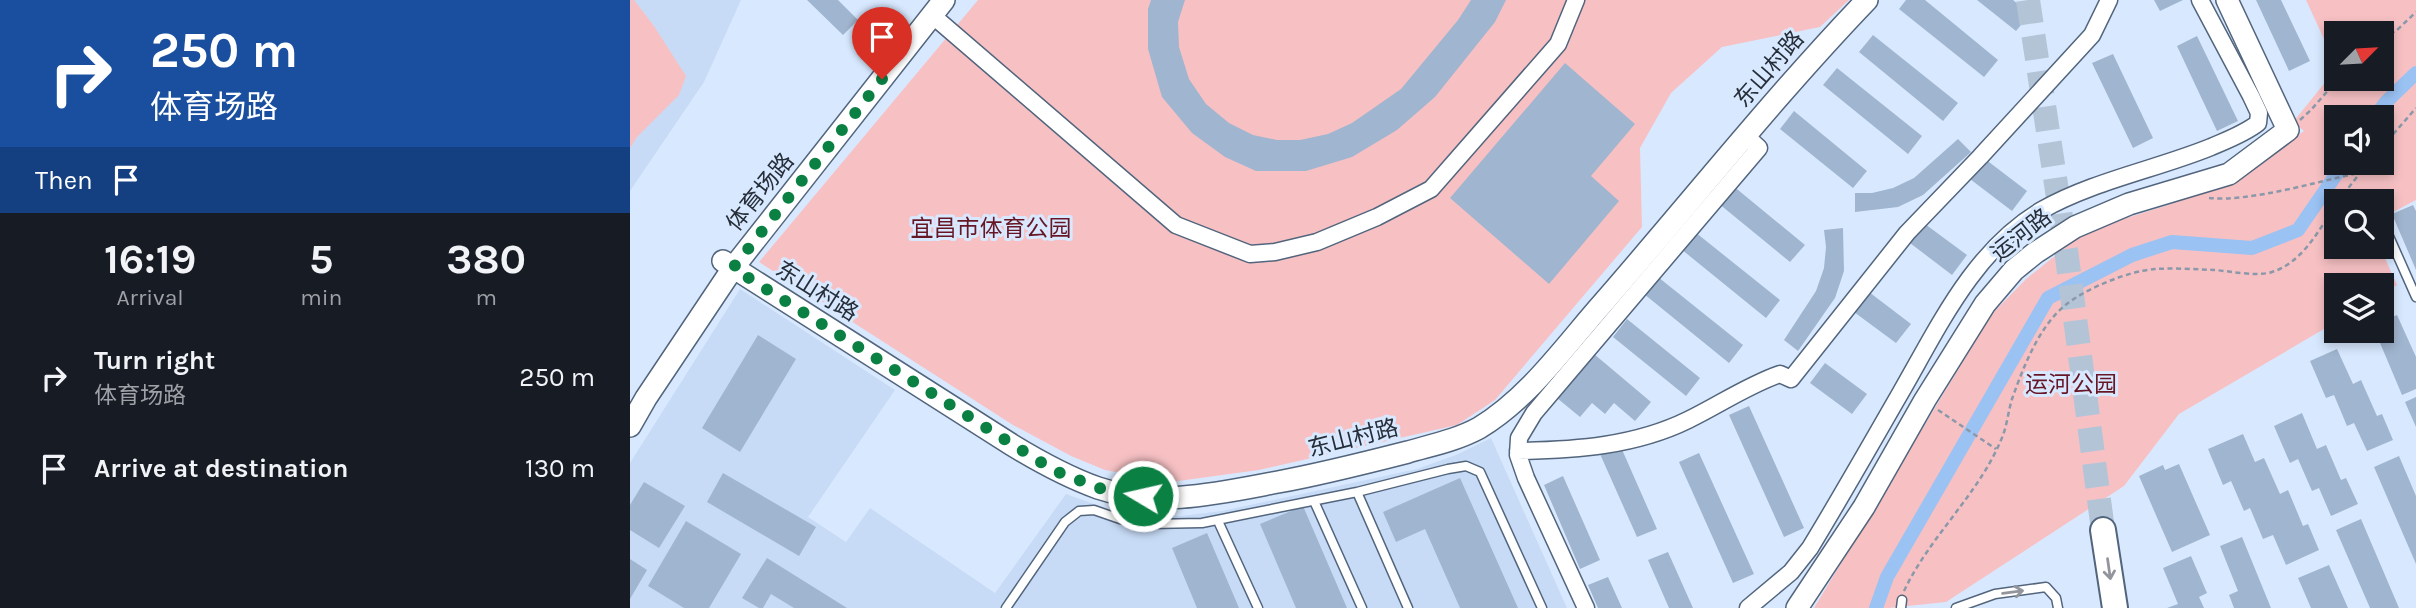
<!DOCTYPE html>
<meta charset="utf-8">
<style>
:root{--surface:#171b24;--page:#242831;--text:#f1f3f6;--muted:#9ea1a6}
body{margin:0;font-family:Karla,"Noto Sans SC",sans-serif;background:var(--page);color:var(--text);height:100vh;display:flex;flex-direction:column;font-size:26px;white-space:nowrap}
*{box-sizing:border-box;margin:0}
p{font-size:23px;color:var(--muted)}
.icon{flex:none;width:38px;height:38px;fill:none;stroke:currentColor;stroke-width:2;stroke-linecap:round;stroke-linejoin:round}
.map{position:relative;flex:1;overflow:hidden}
.side{display:flex;flex-direction:column;background:var(--surface);width:630px}
.side>*{flex:none}
.hud{background:#1a4fa0;color:#fff;overflow:hidden}
.needle{width:46px;rotate:66deg}
.buttons{position:absolute;left:1694px;top:21px;display:grid;gap:14px}
.buttons a{display:grid;place-items:center;width:70px;height:70px;border-radius:0px;background:var(--surface);box-shadow:0 4px 10px #0003;font-size:35px}
.pin{position:absolute;display:grid;place-items:center;width:60px;height:60px;color:#fff;margin:-72px -30px;border-radius:50% 50% 50% 0;rotate:-45deg;box-shadow:0 0 7px #0007}
.pin .icon{rotate:45deg}
.me{position:absolute;width:77px;margin:-38px;rotate:279deg;stroke-linejoin:round;filter:drop-shadow(0 0 5px #0008)}
.turn{display:flex;align-items:center;gap:24px;height:147px;padding:0 35px;font-size:32px}
.turn .icon{width:91px;height:91px;stroke-width:2.5}
.turn b{display:block;font-size:49px;line-height:60px}
.then{display:flex;align-items:center;height:66px;padding:0 35px;background:#0003;gap:14px;font-size:26px}
.eta{display:flex;justify-content:space-evenly;align-items:center;height:119px;text-align:center}
.eta b{font-size:42px;font-weight:700;line-height:49px}
ul{padding:0;list-style:none}
li{display:flex;align-items:center;gap:21px;height:91px;padding:0 35px}
li div{flex:1}
li b{display:block;font-size:26px}
li em{font-style:normal}
main{display:flex;flex:1;min-height:0}
.map>svg:first-child{display:block}
.built{fill:#c7dbf6}
.green{fill:#f7c1c4;fill-rule:evenodd}
.lines{fill:none;stroke-linecap:round;stroke-linejoin:round}
.canal{stroke:#9ac2f3;stroke-width:14}
.building{fill:#a0b5cf}
.primary-tunnel{stroke:#b4c4d7;stroke-width:24;stroke-dasharray:24 12;stroke-linecap:butt}
.lane-casing{stroke:#52657d;stroke-width:11}
.street-casing{stroke:#52657d;stroke-width:19}
.secondary-casing{stroke:#52657d;stroke-width:24}
.primary-casing{stroke:#52657d;stroke-width:28}
.path{stroke:#8b98a9;stroke-width:2.5;stroke-dasharray:5 3.5;stroke-linecap:butt}
.lane{stroke:#fff;stroke-width:8}
.street{stroke:#fff;stroke-width:16}
.secondary{stroke:#fff;stroke-width:21}
.primary{stroke:#fff;stroke-width:24}
.oneway{stroke:#92969c}
.route{stroke:#0b8043;stroke-width:12;stroke-dasharray:0 21.6}
.labels{text-anchor:middle;dominant-baseline:central;stroke-width:6;stroke-linejoin:round;paint-order:stroke}
.street-label{font-size:23px;fill:#262e39;stroke:#d8e9ff}
.park-label{font-size:23px;fill:#661624;stroke:#d8e9ff}
</style>
<main>
<section class="side">
<div class="hud">
<div class="turn"><svg class="icon" aria-label="right" viewBox="0 0 24 24"><path d="M7 20v-9h11M14 6l5 5-5 5"/></svg><div><b>250 m</b>体育场路</div></div>
<div class="then">Then<svg class="icon" aria-label="arrive" viewBox="0 0 24 24"><path d="M6 21V4h12l-3 4 3 4H6"/></svg></div>
</div>
<div class="eta">
<div><b>16:19</b><p>Arrival</p></div>
<div><b>5</b><p>min</p></div>
<div><b>380</b><p>m</p></div>
</div>
<ul>
<li><svg class="icon" aria-label="right" viewBox="0 0 24 24"><path d="M7 20v-9h11M14 6l5 5-5 5"/></svg><div><b>Turn right</b><p>体育场路</p></div><em>250 m</em></li>
<li><svg class="icon" aria-label="arrive" viewBox="0 0 24 24"><path d="M6 21V4h12l-3 4 3 4H6"/></svg><div><b>Arrive at destination</b></div><em>130 m</em></li>
</ul>
</section>
<div class="map">
<svg width="1786" height="608" viewBox="0 0 1786 608">
<rect width="100%" height="100%" fill="#d8e9ff"/>
<path class="built" d="M0,0h111l-37,82 -74,109z
M110,289l155,101 -87,127 38,25 24,-34 125,85 71,-99 56,20 58,2 42,-5 195,-42 39,-14 35,-17 76,170h-937v-145z"/>
<path class="green" d="M0,0h4l20,26 32,50 -7,19 -42,42 -7,11z
M348,0h871l-29,27 -98,20 -51,46 -31,55 2,79 -147,173 -38,25 -198,45 -88,12 -66,-12 -34,-14 -58,-31 -254,-163z
M1676,0h110v200l-34,18v-17h-46v46h44l17,38 -15,9v-9h-46v37l-157,92 -55,72 -178,116 -57,6h-75l177,-293 35,-36 50,-40 41,-18 54,-17 66,-28 67,-45 -11,-9 43,-53v10h46v-46h-46v32zM1706,117h46v46h-46z"/>
<g class="lines">
<path class="canal" d="M1745,117l11,-15 30,-29
M1246,608l11,-31 161,-279 84,-43 40,-13 80,6 46,-18 46,-67"/>
</g>
<path class="building" d="M177,0h31l20,20 -15,15z
M521,0h34l-7,22 1,25 10,32 17,25 23,19 24,12 24,5h23l28,-6 24,-11 49,-34 57,-69 13,-20h35l-11,22 -60,75 -38,33 -45,27 -46,14h-50l-31,-14 -33,-24 -30,-36 -14,-48v-40z
M1276,0h19l73,60 -14,17 -85,-68z
M1347,0h36l17,14 -14,17z
M1524,0h29l-23,11z
M1626,0h25l29,61 -21,10z
M1243,35l85,68 -15,18 -84,-69z
M1567,36l41,85 -21,10 -40,-85z
M1483,54l40,84 -20,10 -41,-85z
M935,63l70,61 -44,52 28,25 -70,83 -99,-86z
M1207,68l85,68 -14,18 -85,-69z
M1164,111l73,60 -14,17 -73,-59z
M1328,139l13,13 -48,43 -25,12 -43,5v-19h17l21,-5 21,-10z
M1355,159l42,32 -15,20 -42,-32z
M1102,185l73,60 -15,17 -72,-59z
M1783,205l3,6v59l-24,-56z
M1295,224l42,31 -15,20 -42,-32z
M1213,228l1,43 -9,27 -37,53 -14,-11 32,-49 8,-23 2,-21 -2,-17z
M1065,232l85,68 -14,18 -85,-69z
M1028,277l85,68 -14,18 -85,-69z
M1239,292l42,32 -15,19 -42,-31z
M1767,315l19,42v32l-14,6 -27,-64h7v-10z
M997,319l73,59 -14,18 -73,-59z
M128,335l38,24 -56,93 -38,-24z
M1707,349l16,35 8,-4 16,36 5,-2 11,26 -26,11 -13,-28 -7,3 -13,-31 -8,3 -16,-37z
M964,354l57,48 -16,19 -21,-18 -9,11 -13,-11 -12,14 -23,-19z
M1195,363l42,31 -15,20 -42,-31z
M1786,397v30l-11,-25z
M1119,406l55,122 -20,9 -55,-122z
M1672,413l15,36 9,-4 15,35 5,-2 12,26 -27,12 -12,-28 -7,3 -14,-32 -8,4 -16,-37z
M1613,434l12,28 9,-4 16,36 8,-4 15,36 5,-2 11,26 -33,15 -13,-30 -10,4 -13,-31 -6,3 -13,-30 -8,4 -15,-36z
M990,445l37,84 -20,8 -37,-83z
M1069,453l55,121 -21,9 -54,-121z
M1769,456l17,40v68l-42,-97z
M1549,464l31,71 -38,17 -33,-76 24,-11 2,5z
M93,473l93,54 -17,29 -92,-54z
M933,476l37,84 -20,9 -36,-84z
M830,478l58,130h-58l-35,-79 -29,13 -13,-30z
M14,482l41,24 -26,42 -29,-18v-25z
M673,506l44,102h-51l-36,-84z
M1731,519l38,89h-29l-34,-78z
M56,521l55,33 -32,54h-25l-36,-22z
M577,533l32,75h-42l-25,-60z
M1612,537l29,71h-37l-5,-13 9,-4 -18,-45z
M1038,552l25,56h-24l-21,-48z
M1561,556l16,37 -8,4 5,11h-37l11,-4 -15,-36z
M137,558l80,50h-53l-23,-14 -8,14h-4l-17,-10z
M0,559l17,11 -17,29z
M1699,565l19,43h-37l-13,-30z
M978,577l14,31h-24l-10,-23z"/>
<g class="lines">
<path class="primary-tunnel" d="M1398,0l38,250 37,280"/>
<g class="lane-casing">
<path id="lane" d="M1758,234l28,63
M727,492l51,116
M684,501l48,107
M588,521l40,87
M376,608l59,-86 14,-11 15,-1 26,9 30,5 52,-1 155,-31 91,-23 18,-3 14,6 62,136
M1271,608l1,-8
M1326,608l39,-14 51,-7 10,11 2,10"/>
</g>
<g class="street-casing">
<path id="street" d="M302,15l244,210 74,29 25,-2 42,-10 60,-25 54,-28 127,-145 18,-44
M888,451c58,-1 117,-5 170,-31 31,-15 60,-35 92,-46l11,5 116,-146 73,-76 112,-122 17,-35
M956,608l-60,-130 -8,-23 1,-17 15,-25 225,-265 -13,-12
M1118,608l43,-36 19,-24c31,-51 61,-104 91,-156 38,-66 73,-142 141,-182 51,-29 115,-41 169,-63 16,-7 33,-13 47,-24l1,-10 -8,-17 -51,-96"/>
</g>
<g class="secondary-casing">
<path id="secondary" d="M93,261l289,184c28,17 55,32 86,43 58,20 122,5 180,-6 44,-8 87,-19 130,-30 24,-7 49,-12 71,-24 50,-30 86,-82 124,-125 88,-101 171,-206 264,-303
M0,426l16,-28 87,-130 211,-268
M1167,608l67,-101 61,-107 60,-96 29,-34 21,-17 40,-26 54,-23 100,-30 59,-44 -61,-130"/>
</g>
<g class="primary-casing">
<path id="primary" d="M1473,530l12,78"/>
</g>
<path class="path" d="M1752,37l14,-6 20,-19
M1670,120l11,-10 27,-31
M1752,147l34,-39
M1579,198c41,4 107,-16 149,-25
M1708,201l30,-38
M1308,410l58,39
M1274,591c26,-55 74,-96 97,-151 6,-13 7,-28 11,-41 11,-31 26,-70 51,-92 21,-18 65,-36 92,-38 19,-1 40,0 59,1 16,1 43,7 58,2 30,-9 48,-43 64,-68"/>
<use href="#lane" class="lane"/>
<use href="#street" class="street"/>
<use href="#secondary" class="secondary"/>
<use href="#primary" class="primary"/>
</g>
<defs><path id="oneway-shaft" d="M-6 0H5M1.5-3L5.5 0L1.5 3" fill="none" stroke-width="1.6" stroke-linecap="round" stroke-linejoin="round" transform="scale(1.75)"/></defs>
<g class="oneway">
<use href="#oneway-shaft" transform="translate(1479 569) rotate(82)"/>
<use href="#oneway-shaft" transform="translate(1383 592) rotate(-8)"/>
</g>
<g class="lines">
<path class="route" d="M252,79l-149,189 322,203 44,17 44,8"/>
</g>
<g class="labels">
<g class="street-label">
<text transform="translate(1139 69) rotate(-49)">东山村路</text>
<text transform="translate(130 192) rotate(-51)">体育场路</text>
<text transform="translate(1391 235) rotate(-38)">运河路</text>
<text transform="translate(187 291) rotate(32)">东山村路</text>
<text transform="translate(723 438) rotate(-14)">东山村路</text>
</g>
<g class="park-label">
<text x="361" y="228">宜昌市体育公园</text>
<text x="1441" y="384">运河公园</text>
</g>
</g>
</svg>
<div class="buttons">
<a><svg class="needle" viewBox="-14 -14 28 28"><path d="M0-13l5 13h-10z" fill="#e53935"/><path d="M0 13l5-13h-10z" fill="#9ea1a6"/></svg></a>
<a><svg class="icon" aria-label="sound" viewBox="0 0 24 24"><path d="M4 9h4l5-4v14l-5-4H4zM17 9q2 3 0 6"/></svg></a>
<a><svg class="icon" aria-label="search" viewBox="0 0 24 24"><circle cx="10" cy="10" r="6"/><path d="M15 15l6 6"/></svg></a>
<a><svg class="icon" aria-label="layers" viewBox="0 0 24 24"><path d="M12 4l9 5-9 5-9-5zM3 14l9 5 9-5"/></svg></a>
</div>
<div class="pin" style="left:252px;top:79px;background:#d93025"><svg class="icon" aria-label="arrive" viewBox="0 0 24 24"><path d="M6 21V4h12l-3 4 3 4H6"/></svg></div>
<svg class="me" style="left:513px;top:496px" viewBox="-20 -20 40 40"><circle r="17" fill="#0b8043" stroke="#fff" stroke-width="3"/><path d="M0-11L8 9 0 5-8 9z" fill="#fff"/></svg>
</div>
</main>
